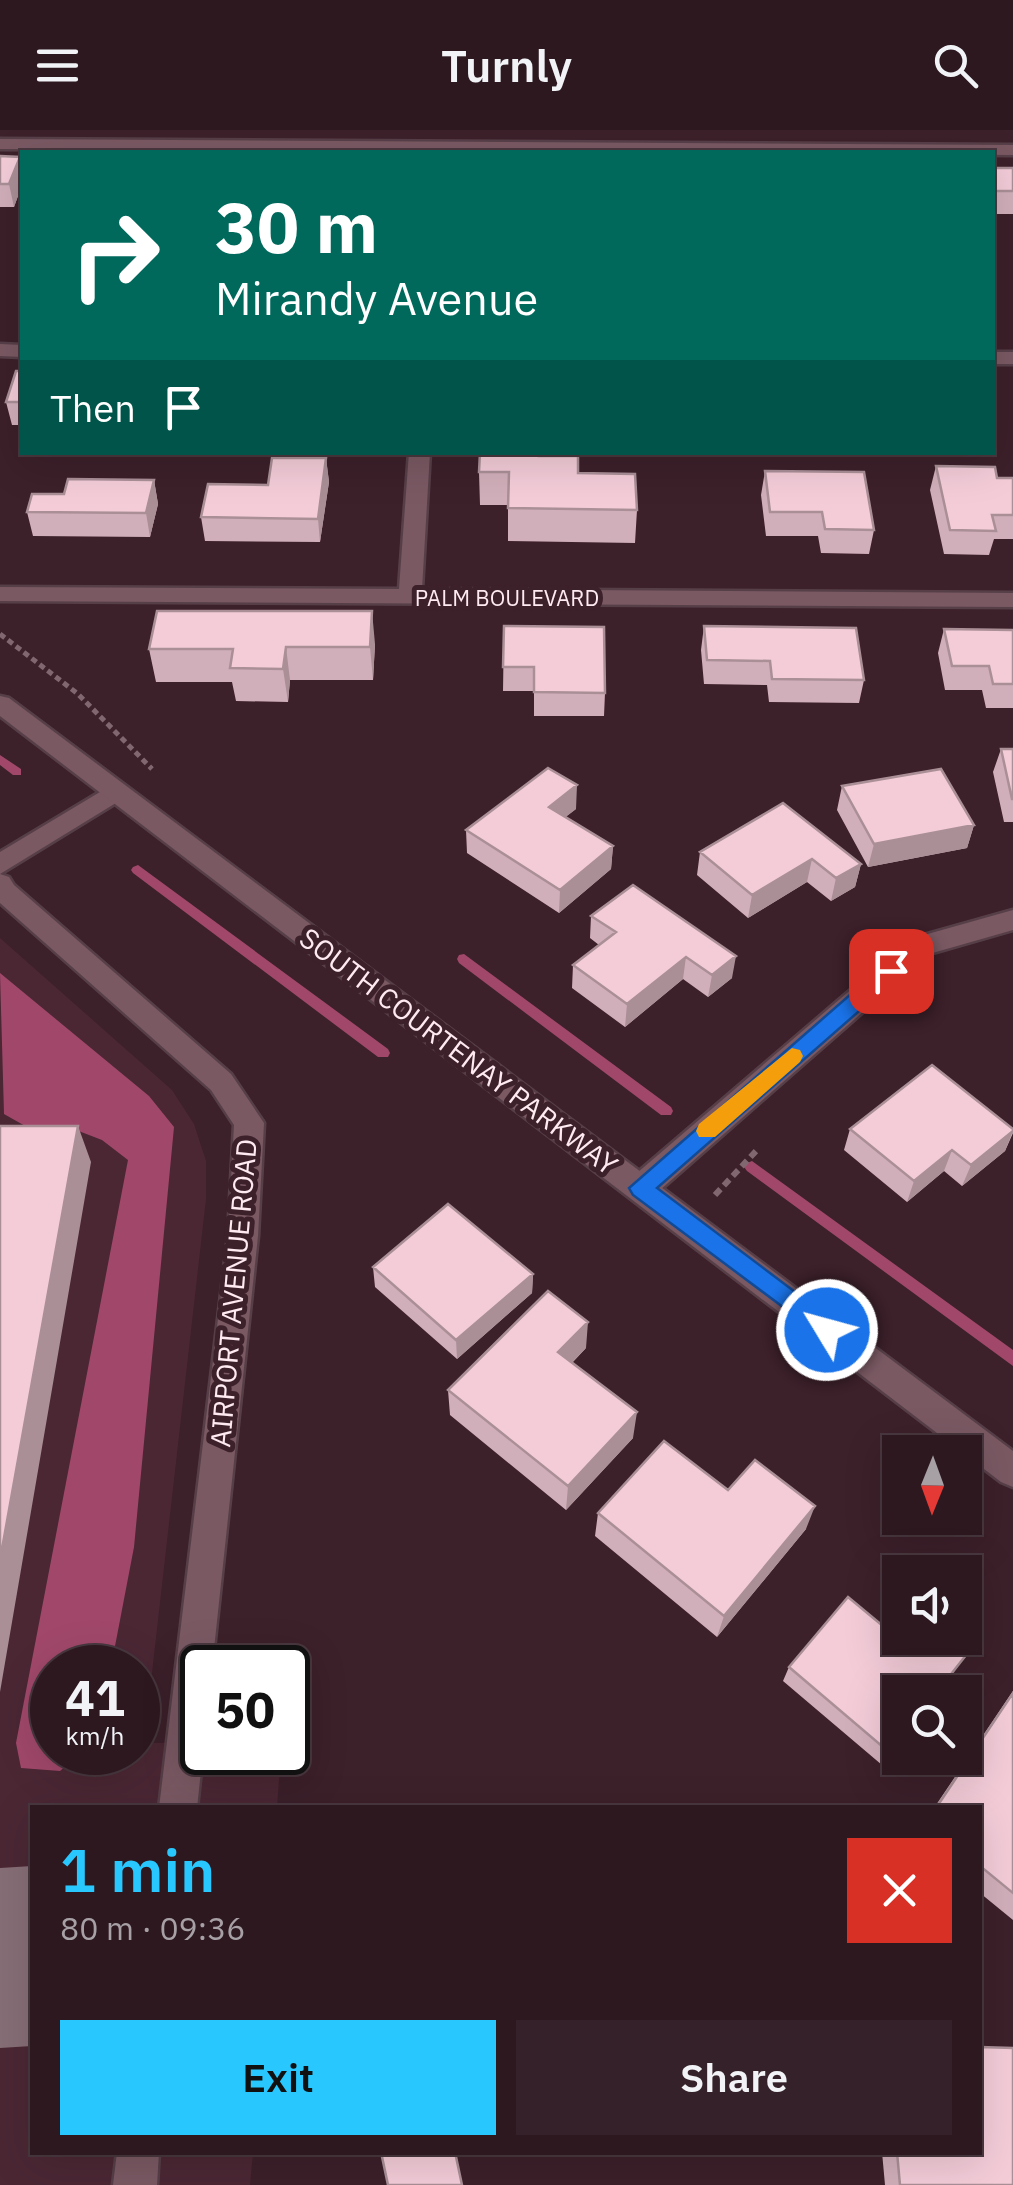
<!DOCTYPE html>
<meta charset="utf-8">
<style>
:root{--surface:#2d1820;--page:#352129;--text:#f1f3f6;--muted:#a7a0a5;--line:#48373e;--accent:#28c8ff}
body{margin:0;font-family:"IBM Plex Sans",sans-serif;background:var(--page);color:var(--text);height:100vh;display:flex;flex-direction:column;font-size:38px;white-space:nowrap}
*{box-sizing:border-box;margin:0}
p{font-size:32px;color:var(--muted)}
.icon{flex:none;width:55px;height:55px;fill:none;stroke:currentColor;stroke-width:2;stroke-linecap:round;stroke-linejoin:round}
.map{position:relative;flex:1;overflow:hidden}
.drawer{position:absolute;left:30px;top:1675px;width:952px;height:350px;display:flex;flex-direction:column;background:var(--surface);border-radius:0px;box-shadow:0 10px 40px #0002,0 0 0 2px var(--line)}
.drawer>*{flex:none}
.top-card{position:absolute;left:20px;top:20px;width:975px;height:305px;border-radius:0px;box-shadow:0 10px 40px #0002,0 0 0 2px var(--line);background:#00695c;color:#fff;overflow:hidden}
.needle{width:65px;rotate:181deg}
.buttons{position:absolute;left:882px;top:1305px;display:grid;gap:20px}
.buttons a{display:grid;place-items:center;width:100px;height:100px;border-radius:0px;background:var(--surface);box-shadow:0 10px 40px #0002,0 0 0 2px var(--line);font-size:50px}
.speed{position:absolute;left:30px;top:1515px;display:flex;gap:20px;font-size:50px;font-weight:700;text-align:center}
.speed>*{display:grid;place-content:center;width:130px;height:130px;border-radius:50%;background:var(--surface);box-shadow:0 10px 40px #0002,0 0 0 2px var(--line);line-height:1}
.speed small{font-size:25px;font-weight:400}
.speed .limit{border:5px solid #111;border-radius:15px;background:#fff;color:#111}
.pin{position:absolute;display:grid;place-items:center;width:85px;height:85px;color:#fff;margin:-42px;border-radius:20px;box-shadow:0 5px 15px #0006}
.me{position:absolute;width:110px;margin:-55px;rotate:307deg;stroke-linejoin:round;filter:drop-shadow(0 0 8px #0008)}
.turn{display:flex;align-items:center;gap:35px;height:210px;padding:0 30px;font-size:45px}
.turn .icon{width:130px;height:130px;stroke-width:2.5}
.turn b{display:block;font-size:70px;line-height:85px}
.then{display:flex;align-items:center;height:95px;padding:0 30px;background:#0003;gap:20px;font-size:38px}
.round{display:grid;place-items:center;flex:none;width:105px;height:105px;border-radius:0px;background:var(--page)}
.headline{display:flex;align-items:center;justify-content:space-between;height:170px;padding:0 30px}
h1{font-size:60px;font-weight:600;line-height:75px;color:var(--accent)}
.action{display:flex;gap:20px;margin-top:auto;padding:20px 30px}
.action a{flex:1;height:115px;border-radius:0px;background:var(--accent);color:#111;font-size:40px;font-weight:600;line-height:115px;text-align:center}
.action a+a{background:var(--page);color:var(--text)}
header{display:flex;justify-content:space-between;align-items:center;height:130px;padding:0 30px;background:var(--surface);font-size:45px;font-weight:600}
.map>svg:first-child{display:block}
.built{fill:#4b2734;fill-rule:evenodd}
.water{fill:#a1486a}
.lines{fill:none;stroke-linecap:round;stroke-linejoin:round}
.stream{fill:#a1486a;fill-rule:evenodd}
.taxiway{fill:#866e76;fill-rule:evenodd}
.street-casing{stroke:#573f48;stroke-width:5}
.secondary-casing{stroke:#573f48;stroke-width:5}
.path-far1{stroke:#816870;stroke-width:5;stroke-dasharray:6 4;stroke-linecap:butt}
.path{stroke:#816870;stroke-width:6;stroke-dasharray:8 5;stroke-linecap:butt}
.street{fill:#7a5963;fill-rule:evenodd}
.secondary{fill:#7a5963;fill-rule:evenodd}
.wall{fill:#d1afba}
.shaded-wall{fill:#aa8f97}
.building{fill:#f3ccd8;stroke:#aa8f97;stroke-width:2.5}
.route{fill:#1a73e8;stroke:#114b97;stroke-width:2.5}
.slow{fill:#f59e0b}
.labels{text-anchor:middle;dominant-baseline:central;stroke-width:10;stroke-linejoin:round;paint-order:stroke}
.far-street-label{font-size:22px;fill:#feeaf0;stroke:#3c202a}
.street-label{font-size:28px;fill:#feeaf0;stroke:#3c202a}
</style>
<header><svg class="icon" aria-label="menu" viewBox="0 0 24 24"><path d="M4 6h16M4 12h16M4 18h16"/></svg>Turnly<svg class="icon" aria-label="search" viewBox="0 0 24 24"><circle cx="10" cy="10" r="6"/><path d="M15 15l6 6"/></svg></header>
<div class="map">
<svg width="1013" height="2055" viewBox="0 0 1013 2055">
<rect width="100%" height="100%" fill="#3c202a"/>
<path class="built" d="M0,808l172,152 22,34 12,37v38l-62,544h58v9l79,1 -4,54 -245,1v344l221,1 -3,32h-250zM52,1538h86v84h-86z"/>
<path class="water" d="M0,843l149,123 25,31 -40,420 -23,120 -59,1v84l29,1 -21,18 -39,-3 -5,-25 112,-583 -26,-20 -26,-10 -42,1 -30,-17z"/>
<g class="lines">
<path class="stream" d="M0,625l21,14v6h-8l-13,-10z
M138,735l250,184 2,4 -2,4h-10l-245,-184 -2,-3 2,-3z
M464,824l207,153 2,4 -2,4h-10l-202,-152 -2,-4 2,-4z
M752,1031l261,189v16l-266,-195 -3,-4 3,-4z"/>
<path class="taxiway" d="M32,1736v180l-32,2v-180z"/>
<g class="street-casing">
<path id="street" d="M0,9l1013,6v10l-1013,-6z
M0,214l22,1v12l-22,-1z
M992,222h21v12h-21z
M409,322h21l-8,137 591,4v14l-1013,-6v-14l399,2z
M115,653l13,9 -4,6 -124,76 9,3 5,8 217,189 33,49 -6,113 -46,432h-10l1,84 -6,56h-38l69,-572 6,-111 -23,-35 -211,-187v-51z
M1013,780v20l-84,24 -277,243 -11,4 -11,-4 -4,-9 4,-9 280,-240z
M117,2022h42l-2,33h-44z"/>
</g>
<g class="secondary-casing">
<path id="secondary" d="M0,566l9,2 1004,753v36l-12,-5 -1001,-766z"/>
</g>
<path class="path-far1" d="M0,504l78,60 74,75"/>
<path class="path" d="M715,1065l42,-45"/>
<use href="#street" class="street"/>
<use href="#secondary" class="secondary"/>
</g>
<path class="wall" d="M0,26l20,1 2,12v16l-8,22h-14z
M992,38h21v46h-21z
M22,241v54h-10l-6,-23z
M668,322h107v3z
M848,322h66l-1,5h-64z
M539,326l39,17 59,37 -2,33 -127,-2v-36h-28l-1,-33z
M326,328l3,24 -9,60 -115,-1 -4,-24z
M936,336l61,12h16v61h-19l-5,16 -45,-1 -14,-64z
M765,341l109,59 -5,24 -48,-1 -3,-17h-52l-5,-41z
M154,350l4,24 -8,33 -117,-1 -6,-24z
M504,496l101,67 -1,23h-70v-25h-31z
M704,496l160,54 -5,23 -90,-1 -2,-17 -63,-1 -3,-34z
M944,499l69,1v78h-27l-4,-18h-37l-7,-37z
M375,514l-2,36h-83l-2,22 -52,-1 -4,-19h-76l-7,-33z
M1001,619h12v73h-9l-11,-50z
M842,656l132,39 -7,23 -99,19 -31,-57z
M783,673l78,61 -6,23 -24,14 -24,-19 -59,36 -51,-43 3,-23z
M576,679l-11,8 48,29 -2,23 -52,44 -92,-60 -1,-23z
M633,755l99,93 -24,19 -25,-18 -58,48 -53,-39 1,-23 26,-20 -9,-7 1,-22z
M850,999h163v4l-8,18 -43,35 -18,-15 -37,31 -63,-52z
M373,1137l160,7 -1,19 -75,66 -82,-72z
M586,1218l-14,15 61,75 -67,72 -116,-95 -2,-25z
M728,1360l78,39 -89,108 -122,-101 3,-23z
M974,1515l-92,120 -99,-84 6,-14 118,-21z
M1013,1561v229l-33,-27v-85h-46z
M882,2022h98l33,33h-128z"/>
<path class="shaded-wall" d="M20,27l2,12v16l-8,22 -5,-23z
M326,328l3,24 -9,60 -2,-23z
M154,350l4,24 -8,33 -4,-24z
M372,481l3,33 -2,36 -3,-33z
M286,517l4,33 -2,22 -5,-33z
M577,655l-1,24 -28,22 1,-24z
M974,695l-7,23 -99,19 6,-23z
M613,716l-2,23 -52,44 1,-23z
M812,729l-5,23 -59,36 4,-23z
M861,734l-6,23 -24,14 5,-23z
M736,826l-4,22 -24,19 4,-22z
M686,827l-3,22 -58,48 2,-23z
M78,996l13,36 -91,530v-132z
M1013,1001l-8,20 -43,35 9,-21z
M952,1020l-8,21 -37,31 7,-21z
M533,1144l-1,19 -75,66 -1,-19z
M588,1192l-2,26 -29,30 1,-26z
M637,1282l-4,26 -67,72 2,-24z
M815,1376l-9,23 -89,108 7,-21z"/>
<path class="building" d="M0,26l20,1 -11,27h-9z
M992,38h21v23h-21z
M16,241h6v31h-16z
M480,322h59v4h39v17l57,1 2,36 -129,-2 1,-36h-30z
M272,328h54l-8,61 -117,-2 7,-33 60,1z
M936,336l59,1 2,11h16v37h-21l4,16 -46,-1z
M765,341l99,1 10,58 -49,-1 -3,-17h-52z
M68,349l86,1 -8,33 -119,-1 5,-18h32z
M157,481h215l-2,36h-84l-3,22 -53,-1 3,-19h-84z
M504,496l100,1 1,66 -71,-1v-25h-31z
M704,496l152,2 8,52 -92,-1 -2,-18 -63,-1z
M944,499l69,1v54h-20l-4,-18h-37z
M1001,619h12v50h-1z
M548,638l29,17 -28,22 64,39 -53,44 -94,-60z
M941,639l33,56 -100,19 -32,-58z
M783,673l78,61 -25,14 -24,-19 -60,36 -52,-43z
M633,755l103,71 -24,19 -26,-18 -59,47 -54,-39 43,-33 -25,-16z
M932,935l81,64v2l-42,34 -19,-15 -38,31 -64,-52z
M0,996h78l-78,434z
M448,1074l85,70 -77,66 -83,-73z
M548,1161l40,31 -30,30 79,60 -69,74 -120,-96z
M664,1311l64,49 27,-30 60,46 -91,110 -126,-103z
M848,1467l59,49 7,-8h51l9,7 -37,47h-37v48l-10,13 -101,-86z
M1013,1563v200l-33,-27v-58h-44z
M980,1917l33,1v137h-113l-3,-33h83z
M381,2022h74l7,33h-74z"/>
<path class="route" d="M891,833l7,3 3,5 -3,6 -241,211 178,134 4,8 -4,7 -8,3 -194,-145 -4,-7 254,-222z"/>
<path class="slow" d="M792,918l8,2 3,6 -3,6 -85,75h-16l-3,-6 3,-7z"/>
<g class="labels">
<g class="far-street-label">
<text x="507" y="467">PALM BOULEVARD</text>
</g>
<g class="street-label">
<text transform="translate(459 921) rotate(37)">SOUTH COURTENAY PARKWAY</text>
<text transform="translate(233 1163) rotate(-85)">AIRPORT AVENUE ROAD</text>
</g>
</g>
</svg>
<div class="buttons">
<a><svg class="needle" viewBox="-14 -14 28 28"><path d="M0-13l5 13h-10z" fill="#e53935"/><path d="M0 13l5-13h-10z" fill="#a7a0a5"/></svg></a>
<a><svg class="icon" aria-label="sound" viewBox="0 0 24 24"><path d="M4 9h4l5-4v14l-5-4H4zM17 9q2 3 0 6"/></svg></a>
<a><svg class="icon" aria-label="search" viewBox="0 0 24 24"><circle cx="10" cy="10" r="6"/><path d="M15 15l6 6"/></svg></a>
</div>
<div class="speed"><div>41<small>km/h</small></div><div class="limit">50</div></div>
<div class="pin" style="left:891px;top:841px;background:#d93025"><svg class="icon" aria-label="arrive" viewBox="0 0 24 24"><path d="M6 21V4h12l-3 4 3 4H6"/></svg></div>
<svg class="me" style="left:827px;top:1200px" viewBox="-20 -20 40 40"><circle r="17" fill="#1a73e8" stroke="#fff" stroke-width="3"/><path d="M0-11L8 9 0 5-8 9z" fill="#fff"/></svg>
<div class="top-card">
<div class="turn"><svg class="icon" aria-label="right" viewBox="0 0 24 24"><path d="M7 20v-9h11M14 6l5 5-5 5"/></svg><div><b>30 m</b>Mirandy Avenue</div></div>
<div class="then">Then<svg class="icon" aria-label="arrive" viewBox="0 0 24 24"><path d="M6 21V4h12l-3 4 3 4H6"/></svg></div>
</div>
<section class="drawer">
<div class="headline"><div><h1>1 min</h1><p>80 m · 09:36</p></div><a class="round" style="background:#d93025;color:#fff"><svg class="icon" aria-label="close" viewBox="0 0 24 24"><path d="M6 6l12 12M18 6L6 18"/></svg></a></div>
<div class="action"><a>Exit</a><a>Share</a></div>
</section>
</div>
